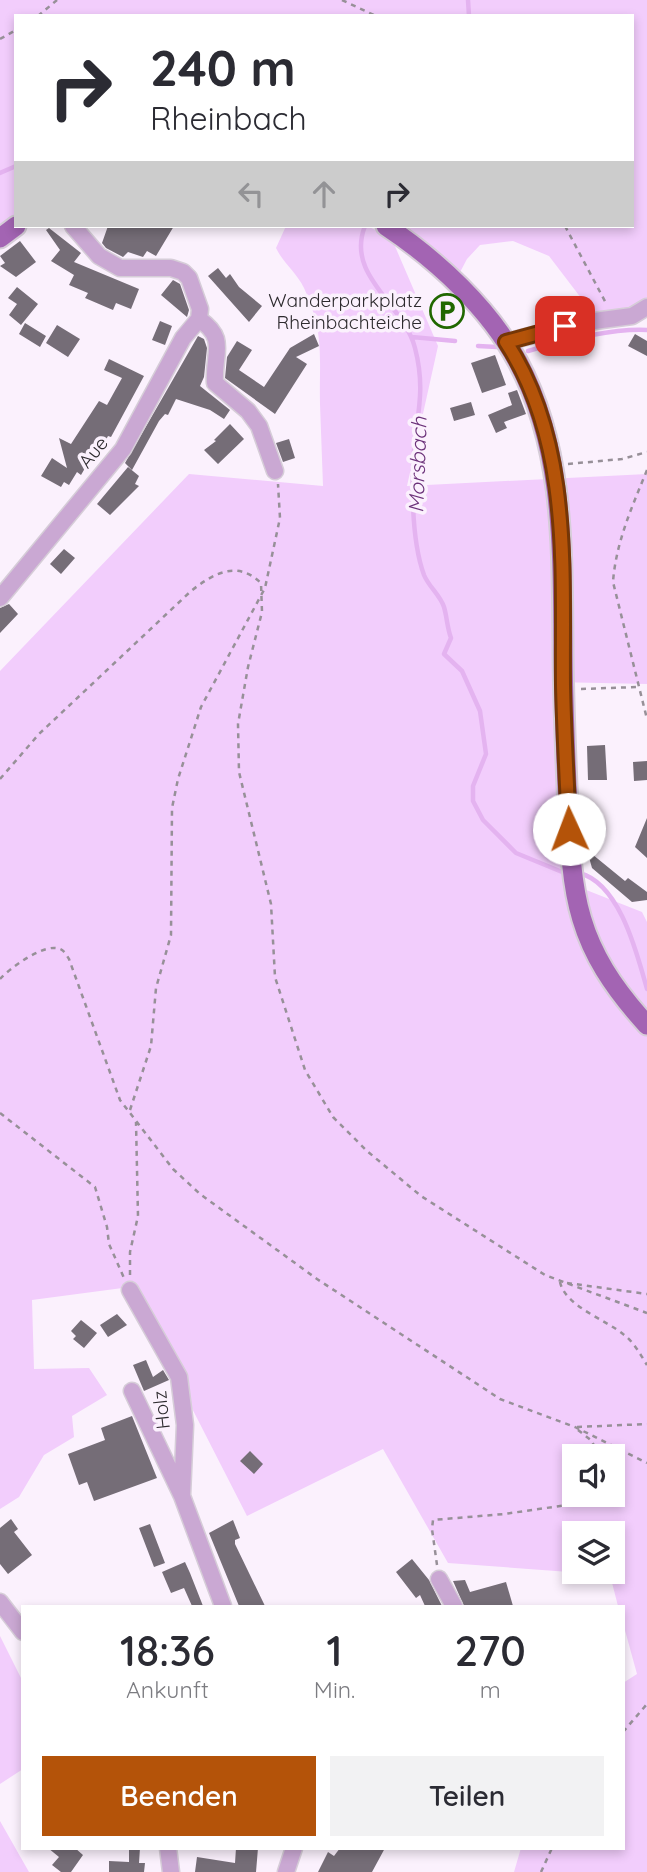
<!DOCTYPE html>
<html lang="de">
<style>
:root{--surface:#fff;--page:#f2f2f3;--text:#2b2b33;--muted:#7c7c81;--accent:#b45309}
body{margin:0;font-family:Quicksand,sans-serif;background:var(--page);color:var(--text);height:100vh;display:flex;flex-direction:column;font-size:26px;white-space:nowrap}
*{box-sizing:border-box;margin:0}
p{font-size:23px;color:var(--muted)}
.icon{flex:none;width:38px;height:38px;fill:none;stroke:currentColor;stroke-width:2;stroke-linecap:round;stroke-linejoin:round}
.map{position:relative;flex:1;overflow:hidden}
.panel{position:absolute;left:21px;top:1605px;width:604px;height:245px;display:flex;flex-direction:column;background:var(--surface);border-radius:0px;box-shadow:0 4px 10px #0003}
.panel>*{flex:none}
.top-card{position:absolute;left:14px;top:14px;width:620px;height:214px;border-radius:0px;box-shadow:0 4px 10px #0003;background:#fff;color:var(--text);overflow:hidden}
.tools{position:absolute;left:562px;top:1444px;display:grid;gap:14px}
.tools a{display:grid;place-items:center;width:63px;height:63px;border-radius:0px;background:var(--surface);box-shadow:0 4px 10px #0003;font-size:35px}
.pin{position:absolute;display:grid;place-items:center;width:60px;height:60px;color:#fff;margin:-30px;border-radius:14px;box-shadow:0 4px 10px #0006}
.me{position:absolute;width:77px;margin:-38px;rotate:358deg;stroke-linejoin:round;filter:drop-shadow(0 0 5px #0008)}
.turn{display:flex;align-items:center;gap:24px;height:147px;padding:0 21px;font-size:32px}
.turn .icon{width:91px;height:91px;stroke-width:2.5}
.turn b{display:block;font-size:49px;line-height:60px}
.lanes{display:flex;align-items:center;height:66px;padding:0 21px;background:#0003;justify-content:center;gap:35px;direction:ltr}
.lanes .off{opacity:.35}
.eta{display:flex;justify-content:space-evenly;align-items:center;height:119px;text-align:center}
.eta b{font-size:42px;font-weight:600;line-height:49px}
.cta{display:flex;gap:14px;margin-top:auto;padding:14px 21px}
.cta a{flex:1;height:80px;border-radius:0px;background:var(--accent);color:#fff;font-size:28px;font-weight:600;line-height:80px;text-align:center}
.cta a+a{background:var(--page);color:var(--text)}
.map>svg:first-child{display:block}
.green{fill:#f2cdfc;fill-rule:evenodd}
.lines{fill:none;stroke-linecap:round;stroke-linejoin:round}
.stream{stroke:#e4b3f0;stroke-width:4.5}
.building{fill:#756d77}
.minor-casing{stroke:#d6cdd8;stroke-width:19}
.major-casing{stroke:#d6cdd8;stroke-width:23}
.path{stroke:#979098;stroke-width:2.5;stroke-dasharray:5 5;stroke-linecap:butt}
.minor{stroke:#caa8d3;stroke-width:16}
.major{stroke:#a364b3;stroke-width:19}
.route-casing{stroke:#753606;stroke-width:18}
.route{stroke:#b45309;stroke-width:12}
.labels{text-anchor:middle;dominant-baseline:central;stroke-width:7;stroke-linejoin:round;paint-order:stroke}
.poi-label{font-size:19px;fill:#2d2a2e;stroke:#fbf1fd;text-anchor:end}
.street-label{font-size:19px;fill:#2d2a2e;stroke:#fbf1fd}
.water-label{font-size:21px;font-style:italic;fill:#6c327a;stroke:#fbf1fd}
</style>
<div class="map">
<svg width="647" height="1872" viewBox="0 0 647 1872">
<rect width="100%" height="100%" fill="#fbf1fd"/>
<path class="green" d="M0,0h647v313l-53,2 -45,-59 -36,-15 -33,4 -13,14 -9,17 -59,-50h233v-210h-616v208l-16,13z
M286,226h81l24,11 47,109 -31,140 240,-12v210l-94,-2 13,200 76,30 5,10v950h-133l7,-24h102v-165l14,-9 -14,-51v-17h-5l-8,-31 -162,-12 -65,-114 -136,67 -117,-229 -98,13 2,69 55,-1 18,27 -35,21 2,21 -30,18 -25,42 -19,12v-838l189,-197 134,12c-1,-27 -2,-55 -3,-82 -1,-49 5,-69 -16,-116 -7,-15 -21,-25 -28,-40zM574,1456h38v38h-38zM574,1533h38v39h-38z
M0,1636l23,46v87l-23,15z
M0,1821l29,51h-29z"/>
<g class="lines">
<path class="stream" d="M468,0l1,16
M0,173l16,-7
M365,226c-20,50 39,78 50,122 12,46 0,71 -2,116 -1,32 0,81 11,111 5,12 16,20 20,32 3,10 3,20 7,31l-7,16 18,17 18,40 6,43 -13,32v15l10,19 33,33 51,21
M412,337l43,4
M478,346l19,1
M528,351c34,-10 84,-23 119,-21
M579,873c41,10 58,81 68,116"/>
</g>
<path class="building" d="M108,226h66l-18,30 -9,-5 -4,6 -15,-5 -5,5 -17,-9 -4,-5z
M49,228l32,25 -7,9 65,27 -8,20 -15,-6 -3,7 -28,-12 3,-5 -19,-8 5,-10 -23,-14 9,-11 -14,-20z
M20,241l16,21 -20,15 -16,-11 5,-3 -5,-7z
M218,268l8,10 4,-4 9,13 23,19 -13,16 -41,-46z
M173,280l7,4 9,26 -2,7 -26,-22z
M17,287l21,17 -17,21 -12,-10 8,-11 -9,-6z
M160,321l12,5 -7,19 -13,-5z
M25,323l21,13 -6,11 -21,-13z
M57,325l23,14 -12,18 -22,-14z
M314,334l5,12 -23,11 11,7 -32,50 -50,-36 2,-21 10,-16 15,9 -13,20 25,17 26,-39z
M635,334l12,7v15l-19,-10z
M198,336l6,3 3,9 -3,29 -4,9 30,24 -6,9 -14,-9 -34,-11 -8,16 -3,-1 -6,7 -27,49 -7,-7z
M495,355l11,30 -24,8 -11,-30z
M109,359l35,17 -33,61 -3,-1 -9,17 -4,-2 -14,24 -4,-3 -8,13 -5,-3 -3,5 -20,-11 11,-18 15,10 -8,-30 12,6 28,-43 8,4 15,-27 -18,-8z
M517,390l9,24 -22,8 3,6 -11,5 -8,-18 24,-10 -4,-12z
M471,402l4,13 -21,6 -4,-13z
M230,424l14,15 -26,25 -14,-14 12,-9 -2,-1z
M289,439l6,19 -12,4 -7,-19z
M128,467l11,9 -4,8 4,2 -29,29 -13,-11z
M64,549l11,9 -14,16 -11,-10z
M9,604l9,10 -18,19v-25z
M605,745l2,35h-19l-1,-34z
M647,761v19l-13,1 -1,-19z
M647,818v40l-12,-11z
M587,850l38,31 3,-3 19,14v8l-15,2 -40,-34z
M117,1314l10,11 -19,12 -8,-12z
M81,1320l16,13 -13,15 -11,-9 3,-3 -5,-5z
M146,1360l7,17 10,-7 6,10 -25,11 -11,-26z
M132,1416l25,62 -63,23 -7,-19 -8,3 -11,-31 37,-14 -4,-12z
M250,1451l13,13 -9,10 -14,-13z
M11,1519l7,10 -4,3 18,23 -24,19 -8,-10v-36z
M233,1520l7,18 -5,2v4l30,62h-26l-30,-73z
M150,1524l15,39 -11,4 -15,-39z
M412,1559l17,21 13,26h-17l-5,-11 -4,3 -20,-26z
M185,1562l5,11 13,33h-11l-8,-18 -13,5 -9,-21z
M465,1580l5,12 36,-10 7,24h-49l-11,-25z
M48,1848h27l8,7 -12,17h-10l-9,-7 7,-8z
M129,1848h11l-1,15h6l-1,9h-35v-11l20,1z
M236,1848h22l-2,24h-61l2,-15 38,6z
M340,1848h45l-13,24h-54l10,-20 6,4z"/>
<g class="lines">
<g class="minor-casing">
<path id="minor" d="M199,319c29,20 14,34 16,64l33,28 11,15 16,45
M506,342l73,-19 53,-7 15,-9
M0,598l123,-149 60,-111 16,-19 1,-10 -11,-31 -6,-6 -12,-4h-51l-21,-12 -26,-30
M130,1290l49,87 6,48 -3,70
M132,1391l50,105 41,110
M439,1579l15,27
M0,1602l23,30
M168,1848l3,24
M286,1872l8,-24"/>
</g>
<g class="major-casing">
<path id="major" d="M386,226c51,34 103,82 132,136 46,86 44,186 45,281 0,47 2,95 4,143 5,106 4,156 80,239
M0,238l16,-12"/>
</g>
<path class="path" d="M342,0l34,16
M38,16l19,-16
M0,39l16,-9
M565,226l42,79
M568,464l54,-5 25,-7
M647,470c-15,37 -31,72 -34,112l34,137
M581,689l56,-2
M0,779l39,-45 152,-143c23,-18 46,-31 70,-8l1,29 -14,55 -10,57 1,48 32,132 4,73 30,93 28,47 34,34 54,45 124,79 102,38
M0,979c10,-11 47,-39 62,-29 3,2 5,6 7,9l51,141 53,69 27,25 117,85 183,120 75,28 72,36
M130,1110l21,-64 5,-58 15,-53 1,-127 6,-29 23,-72 64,-119 15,-70 -2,-34
M0,1113l95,74 12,40 2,17 15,34
M130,1275v-23l8,-36 -2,-94
M560,1282c5,24 46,38 63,52 11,8 17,20 24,31
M567,1283l80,11
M577,1427l70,-3
M578,1430l14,11 6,15
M437,1565l-5,-36 1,-9 71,-6 112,-16 7,-7v-6l-11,-11
M623,1732l24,-28
M541,1872l11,-24"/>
<use href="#minor" class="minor"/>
<use href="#major" class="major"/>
</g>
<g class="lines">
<g class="route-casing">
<path id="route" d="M565,326l-59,16c66,101 56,228 57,343 1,48 4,96 6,144"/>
</g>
<use href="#route" class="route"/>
</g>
<defs>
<g id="parking-ring" transform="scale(1.75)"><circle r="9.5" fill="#fbf1fd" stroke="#206700" stroke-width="1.5"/><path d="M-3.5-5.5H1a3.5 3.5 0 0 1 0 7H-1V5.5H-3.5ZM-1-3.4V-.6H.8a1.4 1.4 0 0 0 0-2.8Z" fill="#206700"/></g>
</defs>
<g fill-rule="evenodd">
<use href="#parking-ring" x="447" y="311"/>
</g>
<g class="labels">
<g class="poi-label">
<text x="422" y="300">Wanderparkplatz<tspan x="422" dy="22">Rheinbachteiche</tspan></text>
</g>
<g class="street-label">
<text transform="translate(93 452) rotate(-51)">Aue</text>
<text transform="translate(161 1410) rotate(-96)">Holz</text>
</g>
<g class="water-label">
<text transform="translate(417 465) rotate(-88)">Morsbach</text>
</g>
</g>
</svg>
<div class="tools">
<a><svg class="icon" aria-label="sound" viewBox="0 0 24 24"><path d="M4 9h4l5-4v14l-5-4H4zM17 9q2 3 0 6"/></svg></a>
<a><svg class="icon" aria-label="layers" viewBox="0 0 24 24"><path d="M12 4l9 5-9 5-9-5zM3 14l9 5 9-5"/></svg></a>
</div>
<div class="pin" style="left:565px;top:326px;background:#d93025"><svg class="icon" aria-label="arrive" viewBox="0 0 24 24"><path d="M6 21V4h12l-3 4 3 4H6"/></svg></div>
<svg class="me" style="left:569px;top:829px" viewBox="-20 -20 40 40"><circle r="19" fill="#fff"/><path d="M0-13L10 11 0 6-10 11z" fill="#b45309"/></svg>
<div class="top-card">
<div class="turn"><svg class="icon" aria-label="right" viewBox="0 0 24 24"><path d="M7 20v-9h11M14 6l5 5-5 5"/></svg><div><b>240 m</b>Rheinbach</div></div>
<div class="lanes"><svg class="icon off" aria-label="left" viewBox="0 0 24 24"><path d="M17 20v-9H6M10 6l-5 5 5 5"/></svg><svg class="icon off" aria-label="ahead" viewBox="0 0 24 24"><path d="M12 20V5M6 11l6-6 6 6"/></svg><svg class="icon" aria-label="right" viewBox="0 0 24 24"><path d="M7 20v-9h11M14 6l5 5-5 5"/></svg></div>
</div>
<section class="panel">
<div class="eta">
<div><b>18:36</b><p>Ankunft</p></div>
<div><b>1</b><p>Min.</p></div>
<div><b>270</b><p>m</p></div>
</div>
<div class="cta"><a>Beenden</a><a>Teilen</a></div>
</section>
</div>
